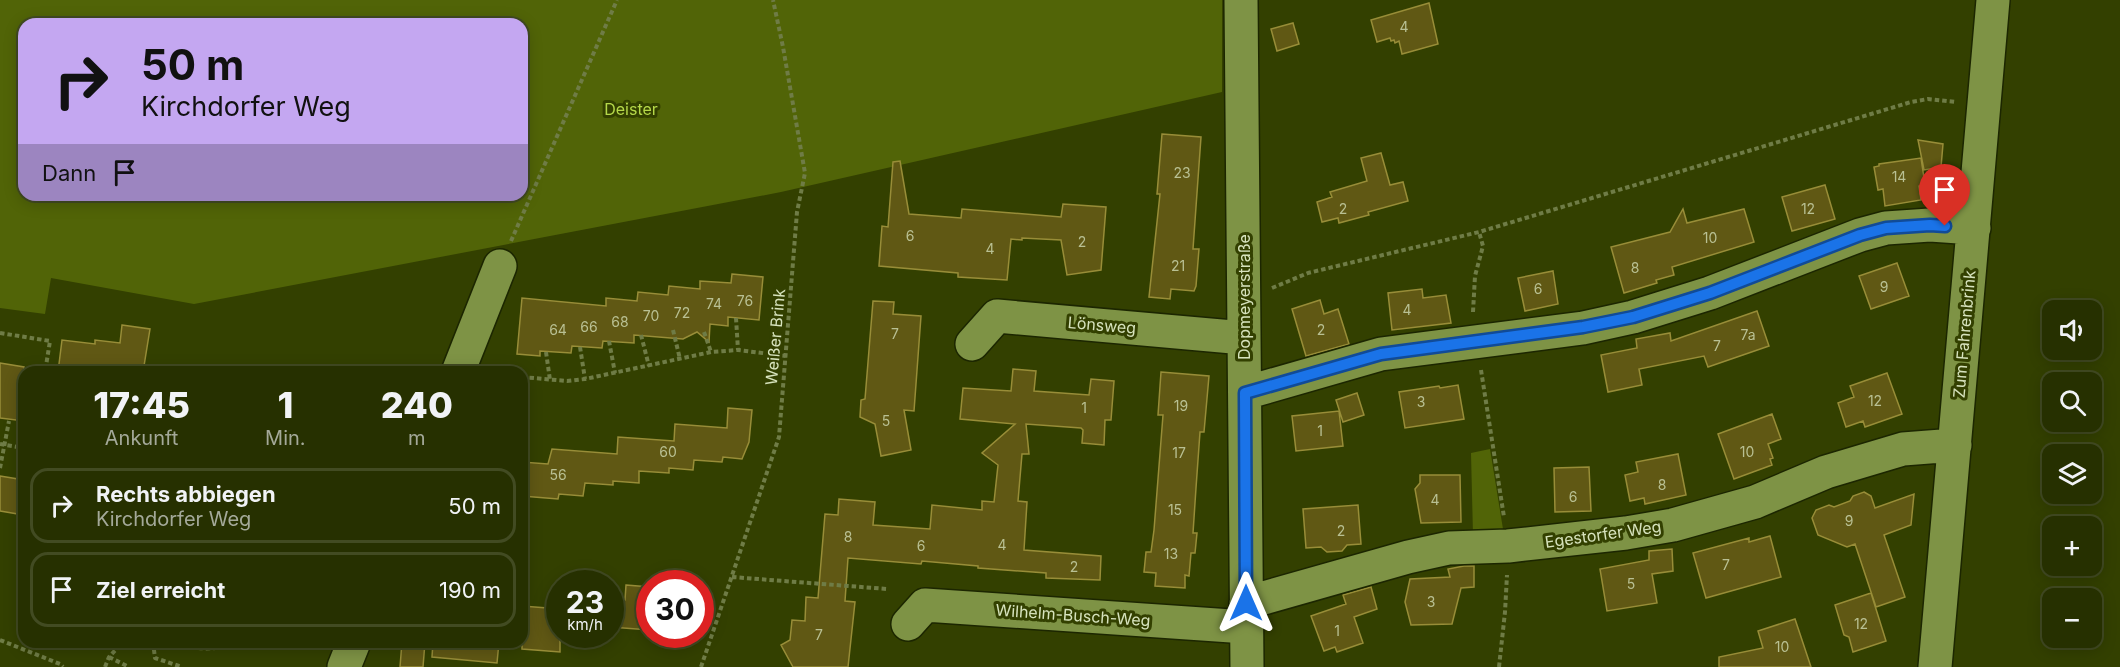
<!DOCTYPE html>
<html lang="de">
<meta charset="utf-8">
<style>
:root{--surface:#263000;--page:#2e380a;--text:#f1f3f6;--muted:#a4a999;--line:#424b22}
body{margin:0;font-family:Inter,sans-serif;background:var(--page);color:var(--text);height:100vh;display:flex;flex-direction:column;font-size:22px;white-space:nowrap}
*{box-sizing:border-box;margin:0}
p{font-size:20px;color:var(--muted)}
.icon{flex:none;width:33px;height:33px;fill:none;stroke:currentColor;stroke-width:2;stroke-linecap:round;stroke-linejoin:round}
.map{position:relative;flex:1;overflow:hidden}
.sheet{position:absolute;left:18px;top:366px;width:510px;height:282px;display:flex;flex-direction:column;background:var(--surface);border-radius:18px;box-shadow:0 3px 15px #0003,0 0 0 2px var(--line)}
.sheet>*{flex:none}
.top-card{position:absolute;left:18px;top:18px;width:510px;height:183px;border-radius:18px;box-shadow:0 3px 15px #0003,0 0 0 2px var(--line);background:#c4a7f1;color:#111;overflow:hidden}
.buttons{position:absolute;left:2042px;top:300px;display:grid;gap:12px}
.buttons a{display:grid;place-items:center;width:60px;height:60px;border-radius:12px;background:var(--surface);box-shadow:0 3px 15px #0003,0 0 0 2px var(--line);font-size:30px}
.speed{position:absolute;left:546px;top:570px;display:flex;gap:12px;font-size:30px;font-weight:700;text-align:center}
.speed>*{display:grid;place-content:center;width:78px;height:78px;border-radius:50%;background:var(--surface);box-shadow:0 3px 15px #0003,0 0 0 2px var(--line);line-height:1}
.speed small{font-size:15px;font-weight:400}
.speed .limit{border:9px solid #d22;background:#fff;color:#111}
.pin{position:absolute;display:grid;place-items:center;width:51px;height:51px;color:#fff;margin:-62px -26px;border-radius:50% 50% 50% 0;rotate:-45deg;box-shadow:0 0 6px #0007}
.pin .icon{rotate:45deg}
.me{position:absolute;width:66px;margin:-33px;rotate:0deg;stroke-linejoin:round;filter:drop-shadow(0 0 4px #0008)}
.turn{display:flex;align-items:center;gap:21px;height:126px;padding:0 24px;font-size:27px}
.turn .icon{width:78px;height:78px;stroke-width:2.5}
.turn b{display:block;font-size:42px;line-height:51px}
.then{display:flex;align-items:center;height:57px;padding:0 24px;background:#0003;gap:12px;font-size:22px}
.eta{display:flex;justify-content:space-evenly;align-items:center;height:102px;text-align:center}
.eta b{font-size:36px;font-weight:800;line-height:42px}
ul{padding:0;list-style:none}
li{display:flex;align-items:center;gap:18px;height:75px;margin:0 12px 9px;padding:0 12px;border:3px solid var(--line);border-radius:18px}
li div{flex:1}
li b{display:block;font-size:22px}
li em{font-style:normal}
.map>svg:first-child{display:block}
.green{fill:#516407;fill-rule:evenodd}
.building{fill:#605814;stroke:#988d38;stroke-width:1.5}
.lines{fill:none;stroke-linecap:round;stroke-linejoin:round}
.minor-casing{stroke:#1c2600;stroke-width:36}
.path{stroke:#6f7c46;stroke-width:4;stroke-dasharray:4.5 3;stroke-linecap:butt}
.minor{stroke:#7e9345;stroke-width:33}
.route-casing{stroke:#114b97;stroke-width:15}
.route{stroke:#1a73e8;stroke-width:10}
.labels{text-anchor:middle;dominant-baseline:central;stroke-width:6;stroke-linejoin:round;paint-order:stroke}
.number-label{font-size:14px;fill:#b9c093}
.park-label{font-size:16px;fill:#b5d849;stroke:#334000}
.street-label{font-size:16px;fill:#d7e3bd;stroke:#334000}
</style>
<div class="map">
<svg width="2120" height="667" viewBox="0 0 2120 667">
<rect width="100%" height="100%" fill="#334000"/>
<path class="green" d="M0,0h1222v92l-441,100 -587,112 -143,-26 -6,36 -45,-6zM24,24h498v171h-498z
M1490,449l13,80 -30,6 -2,-82z"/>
<path class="building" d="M1429,3l9,41 -36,10 -3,-13 -4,2 -1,-3 -3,1 -1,-3 -13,4 -6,-22z
M1293,23l6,21 -22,7 -6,-22z
M1162,134l39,3 -8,112h6l-3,37 -2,5 -23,-2 -1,10 -21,-2 11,-103h-3z
M1918,140l25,4 -2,23 -17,3z
M1381,153l9,32 13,-3 5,19 -40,11 1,3 -30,8 -1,-5 -16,4 -5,-20 15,-5 -2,-5 37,-11 -6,-23z
M1921,158l4,27 -6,1 2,14 -36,6 -2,-17 -5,1 -4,-23 5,-1v-2z
M900,161l9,53 52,4 1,-9 99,8 2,-13 43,3 -5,63 -34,5 -6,-35 -39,-2v2l-11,-1 -4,41 -49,-3v-4l-79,-7 3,-40 6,1 5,-65z
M1825,185l10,34 -43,12 -10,-34z
M1683,209l4,14 57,-14 10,33 -82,25 2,8 -18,5 1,3 -33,10 -13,-46 59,-15z
M1897,263l12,33 -38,13 -12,-33z
M1553,271l5,33 -33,7 -7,-33z
M732,274l31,3 -4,43 -31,-3v9l-18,-2 -1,18 -12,-10 -14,7 -49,-4v8l-31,-2 -1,7 -30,-2 -1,7 -31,-2v5l-23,-2 5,-56 84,8v-8l31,3 1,-9 30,3 1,-9 31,3v-8l31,2z
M1422,289l1,9 23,-3 5,28 -59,7 -4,-37z
M1320,300l4,14 14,-5 11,35 -43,12 -14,-47z
M873,301l21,1 -1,12 28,2 -7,95 -10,-1 7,40 -30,6 -6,-32 -15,-7 1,-17 4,-1z
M1757,311l12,35 -61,21 -4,-11 -65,13 3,16 -34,7 -7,-37 36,-7 -1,-9 34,-6 1,8z
M122,325l28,4 -7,43h-85l4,-32 33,4v-4l25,3z
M0,363l24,4v54l-24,-3z
M1013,369l23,2 -2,20 55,4 2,-16 23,2 -3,39h-6l-1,25 -22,-2 1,-13 -2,-2 -55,-4 3,30h-7l-4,47 9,1 -3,48 77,6 -1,24 -54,-2v-5l-68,-5v-2l-56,-5 -1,3 -73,-6 -3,43 10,1 -7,65h-55l-12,-22 9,-5 2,-20 13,1 1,-24 12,1 7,-84 13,1 1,-16 36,3 -2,23 57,4 2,-24 50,5v-9l12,1 4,-37 -16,-12 33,-29 -55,-5 3,-31 48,3z
M1161,372l48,4 -5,56h-4l-4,56 -3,45h4l-2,20h-4l-2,23 -4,-1v13l-30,-2 1,-13 -12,-1 2,-20h5l3,-22 9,-115h-5z
M1887,373l15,41 -37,13 -2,-6 -17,6 -8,-24 16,-6 -4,-11z
M1458,385l6,34 -59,9 -6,-36 40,-6 1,2z
M1357,393l7,22 -21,7 -7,-22z
M728,408l24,2 -3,32 -7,17 -19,-2 -1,5 -28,-2 -1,10 -24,-2v5l-30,-2v12l-26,-2v4l-28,-2 -2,13 -24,-2 -1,5 -36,-3v-34l26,2 4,-15 65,5 1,-17 56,4 1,-17 52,4z
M1339,411l4,35 -47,5 -4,-35z
M1772,414l9,25 -13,5 5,14 -3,1 2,6 -38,14 -16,-45z
M1678,454l8,41 -41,9 -1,-6 -14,3 -5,-26 13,-3 -2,-10z
M1589,467l2,44 -36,1 -1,-44z
M1420,475h40l1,47 -40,1 -6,-34 5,-6z
M0,476l24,4v35l-24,-4z
M1864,492l7,4 4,12 39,-14 -3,31 -27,10 21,62 -29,10 -21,-63 -8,3 -29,-12 -6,-17 4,-8 13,-5 5,2 16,-6 3,-5z
M1358,505l3,39 -14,1 -5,6 -15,1 -6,-5 -15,1 -3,-39z
M1770,536l11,41 -75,21 -13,-45 56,-15v4z
M1672,549l1,22 -21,3 5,29 -50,8 -7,-42 49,-9v-9z
M1464,566h10v21l-13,1 -9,36 -41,1 -6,-23 5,-23 40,-2 -2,-8z
M626,585l24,2v43l-40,-3v-28l15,1z
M1371,587l6,22 -23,8 9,26 -26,9 -2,-5 -11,4 -13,-35 35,-12 -3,-9z
M1871,593l15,48 -33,11 -4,-15 -5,-2 -9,-30z
M522,606l38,3v43l-38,-3z
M1795,619l16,48h-92v-10l44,-9 -5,-17z
M402,642h23l-2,25h-23z
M433,642h66l-2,21 -65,-6z"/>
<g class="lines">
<g class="minor-casing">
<path id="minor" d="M1241,0l6,667
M972,344l25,-28 247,22
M458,372l42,-106
M1245,393l136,-39 202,-26 50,-11 77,-24 150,-58 26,-7 44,-3 44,3
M1246,603l162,-46 41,-9 59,-2 118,-13 47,-8 82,-23 71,-30 77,-23 52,-4
M908,624l17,-19 321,22
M344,667l10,-25
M1935,667l58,-667"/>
</g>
<path class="path" d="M511,241l106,-241
M1272,288l36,-15 171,-41 432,-130 17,-3 29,3
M1473,312l2,-36 8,-30 -4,-14
M736,318l2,32
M673,330l7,29
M704,332l7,20
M0,333l50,8 -5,31
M641,335l8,31
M609,341l6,32
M580,347l5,32
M546,352l4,28
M1481,370l23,147
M522,377l45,4 18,-2 126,-27 27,-2 48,6
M0,444l24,4
M0,468l9,-47
M732,577l155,12
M0,640l60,24 3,3
M153,642l2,16 27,9
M169,642c24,9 53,8 77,0
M109,657l20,10
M105,667l4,-10 14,-15
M701,667l78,-230 18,-225 8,-39 -22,-126 -10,-47
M1499,667l6,-55 2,-37"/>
<use href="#minor" class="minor"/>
</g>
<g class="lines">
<g class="route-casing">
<path id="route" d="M1246,603l-1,-210 136,-39 202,-27 50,-10 77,-24 150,-58 26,-7 44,-3 15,1"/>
</g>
<use href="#route" class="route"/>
</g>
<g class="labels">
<g class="number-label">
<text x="1404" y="26">4</text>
<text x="1182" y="172">23</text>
<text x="1899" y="176">14</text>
<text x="1343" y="208">2</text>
<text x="1808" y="208">12</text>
<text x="910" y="235">6</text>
<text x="1710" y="237">10</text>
<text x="1082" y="241">2</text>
<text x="990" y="248">4</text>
<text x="1178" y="265">21</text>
<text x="1635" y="267">8</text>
<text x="1884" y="286">9</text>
<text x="1538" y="288">6</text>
<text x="745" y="300">76</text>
<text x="714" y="303">74</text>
<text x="1407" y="309">4</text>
<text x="682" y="312">72</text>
<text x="651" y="315">70</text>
<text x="620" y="321">68</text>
<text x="589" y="326">66</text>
<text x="558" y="329">64</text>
<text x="1321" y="329">2</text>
<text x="895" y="333">7</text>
<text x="1748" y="334">7a</text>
<text x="1717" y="345">7</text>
<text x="1875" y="400">12</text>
<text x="1421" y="401">3</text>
<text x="1181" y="405">19</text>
<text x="1084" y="407">1</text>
<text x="886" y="420">5</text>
<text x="1320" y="430">1</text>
<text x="668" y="451">60</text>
<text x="1747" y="451">10</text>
<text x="1179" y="452">17</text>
<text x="558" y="474">56</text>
<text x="1662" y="484">8</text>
<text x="1573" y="496">6</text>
<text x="1435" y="499">4</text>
<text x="1175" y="509">15</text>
<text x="1849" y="520">9</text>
<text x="1341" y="530">2</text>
<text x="848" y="536">8</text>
<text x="1002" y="544">4</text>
<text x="921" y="545">6</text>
<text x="1171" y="553">13</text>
<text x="1726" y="564">7</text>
<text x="1074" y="566">2</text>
<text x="1631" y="583">5</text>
<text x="1431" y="601">3</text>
<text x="1861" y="623">12</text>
<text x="1337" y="630">1</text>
<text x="819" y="634">7</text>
<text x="1782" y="646">10</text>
</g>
<g class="park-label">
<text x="631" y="109">Deister</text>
</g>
<g class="street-label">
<text transform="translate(1244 297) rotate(-90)">Dopmeyerstraße</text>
<text transform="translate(1102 325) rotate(5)">Lönsweg</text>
<text transform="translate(1964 334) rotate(-85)">Zum Fahrenbrink</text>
<text transform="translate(775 337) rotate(-85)">Weißer Brink</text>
<text transform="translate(1603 534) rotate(-8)">Egestorfer Weg</text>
<text transform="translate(1073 615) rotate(4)">Wilhelm-Busch-Weg</text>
</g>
</g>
</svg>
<div class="buttons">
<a><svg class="icon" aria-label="sound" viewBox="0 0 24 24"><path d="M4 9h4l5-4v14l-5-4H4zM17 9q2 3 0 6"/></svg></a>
<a><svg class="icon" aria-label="search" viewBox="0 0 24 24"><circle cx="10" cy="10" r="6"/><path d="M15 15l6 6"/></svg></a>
<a><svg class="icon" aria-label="layers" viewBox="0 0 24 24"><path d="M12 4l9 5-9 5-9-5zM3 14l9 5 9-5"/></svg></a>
<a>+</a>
<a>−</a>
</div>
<div class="speed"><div>23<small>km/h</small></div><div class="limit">30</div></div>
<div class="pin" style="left:1945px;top:226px;background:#d93025"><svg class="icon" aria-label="arrive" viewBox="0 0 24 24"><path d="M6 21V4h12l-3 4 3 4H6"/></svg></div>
<svg class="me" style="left:1246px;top:603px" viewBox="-20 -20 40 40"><path d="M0-17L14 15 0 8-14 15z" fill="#1a73e8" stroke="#fff" stroke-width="4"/></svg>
<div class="top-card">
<div class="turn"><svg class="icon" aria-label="right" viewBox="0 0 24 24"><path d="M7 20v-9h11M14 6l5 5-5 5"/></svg><div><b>50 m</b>Kirchdorfer Weg</div></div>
<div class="then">Dann<svg class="icon" aria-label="arrive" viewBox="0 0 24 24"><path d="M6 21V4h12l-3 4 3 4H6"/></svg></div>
</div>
<section class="sheet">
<div class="eta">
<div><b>17:45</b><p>Ankunft</p></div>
<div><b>1</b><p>Min.</p></div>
<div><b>240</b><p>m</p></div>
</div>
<ul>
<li><svg class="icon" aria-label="right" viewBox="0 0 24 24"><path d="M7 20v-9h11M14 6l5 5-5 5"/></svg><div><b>Rechts abbiegen</b><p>Kirchdorfer Weg</p></div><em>50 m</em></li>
<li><svg class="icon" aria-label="arrive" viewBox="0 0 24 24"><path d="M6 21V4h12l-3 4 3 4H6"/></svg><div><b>Ziel erreicht</b></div><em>190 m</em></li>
</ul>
</section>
</div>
